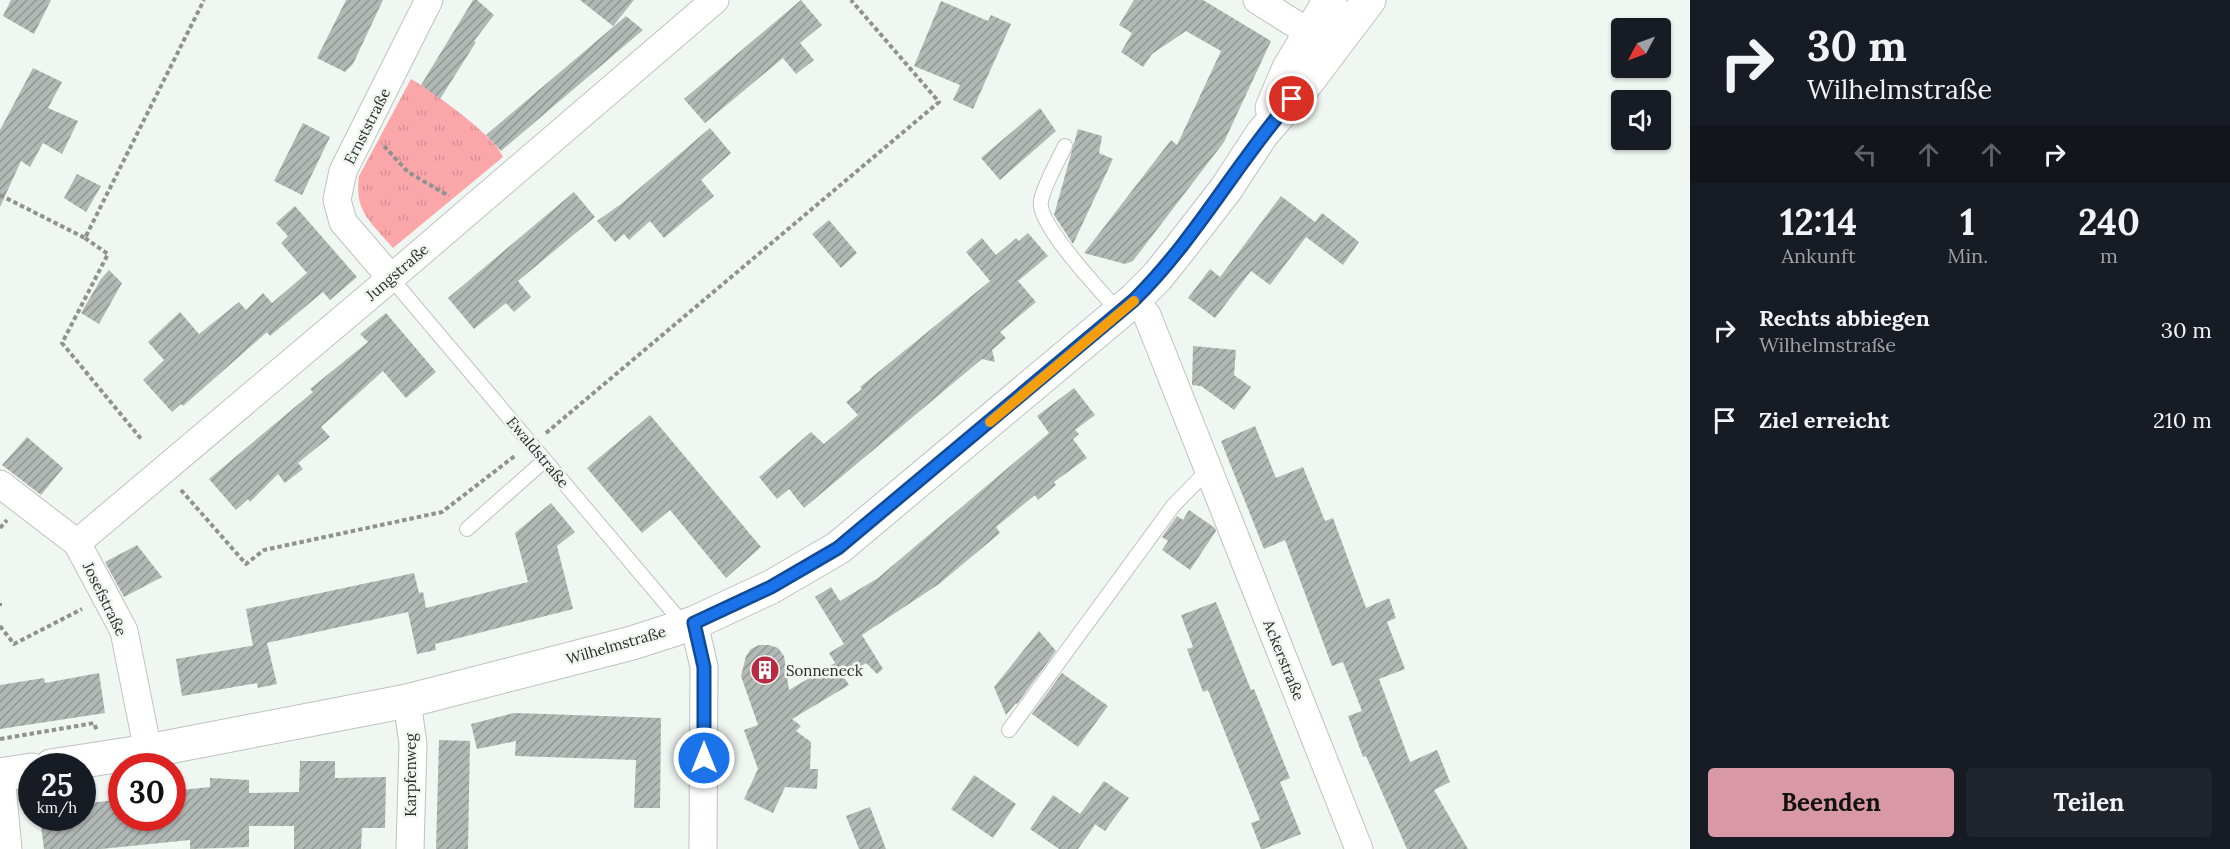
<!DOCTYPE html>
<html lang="de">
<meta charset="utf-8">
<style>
:root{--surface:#171b24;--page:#20242c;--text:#f1f3f6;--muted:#9ea1a6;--accent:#d898a5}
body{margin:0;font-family:Lora,serif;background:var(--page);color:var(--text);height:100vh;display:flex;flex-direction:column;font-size:22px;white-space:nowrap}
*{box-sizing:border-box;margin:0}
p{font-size:20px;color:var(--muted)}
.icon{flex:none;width:33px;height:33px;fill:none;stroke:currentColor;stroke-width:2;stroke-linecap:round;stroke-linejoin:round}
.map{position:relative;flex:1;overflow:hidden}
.drawer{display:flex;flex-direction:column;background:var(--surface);width:540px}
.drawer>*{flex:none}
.hud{background:#171b24;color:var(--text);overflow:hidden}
.needle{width:39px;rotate:229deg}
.tools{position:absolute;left:1611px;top:18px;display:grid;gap:12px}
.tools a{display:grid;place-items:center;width:60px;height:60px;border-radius:6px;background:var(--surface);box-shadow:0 2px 4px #0004;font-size:30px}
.speed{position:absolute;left:18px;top:753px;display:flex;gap:12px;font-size:30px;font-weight:700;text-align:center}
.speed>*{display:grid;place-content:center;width:78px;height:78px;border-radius:50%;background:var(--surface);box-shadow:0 2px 4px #0004;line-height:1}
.speed small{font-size:15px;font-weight:400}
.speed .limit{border:9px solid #d22;background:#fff;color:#111}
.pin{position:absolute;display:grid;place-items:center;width:51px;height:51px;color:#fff;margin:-26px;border:3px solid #fff;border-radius:50%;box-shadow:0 2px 6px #0007}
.me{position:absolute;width:66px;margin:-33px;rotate:0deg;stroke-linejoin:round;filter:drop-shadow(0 0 4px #0008)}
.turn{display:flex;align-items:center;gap:21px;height:126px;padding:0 18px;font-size:27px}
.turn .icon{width:78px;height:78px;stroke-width:2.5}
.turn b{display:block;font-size:42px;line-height:51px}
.lanes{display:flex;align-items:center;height:57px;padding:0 18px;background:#0003;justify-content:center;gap:30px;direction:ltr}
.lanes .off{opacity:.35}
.eta{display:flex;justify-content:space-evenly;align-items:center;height:102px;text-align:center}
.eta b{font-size:36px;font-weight:700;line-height:42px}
.primary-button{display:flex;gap:12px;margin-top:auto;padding:12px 18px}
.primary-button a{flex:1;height:69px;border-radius:6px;background:var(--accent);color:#111;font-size:24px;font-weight:700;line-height:69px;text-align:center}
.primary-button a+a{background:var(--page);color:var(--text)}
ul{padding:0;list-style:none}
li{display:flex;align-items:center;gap:18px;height:90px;padding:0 18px}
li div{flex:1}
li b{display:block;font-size:22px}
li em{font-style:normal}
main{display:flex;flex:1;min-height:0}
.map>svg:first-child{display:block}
.park{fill:url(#park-tufts)}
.building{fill:url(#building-hatch)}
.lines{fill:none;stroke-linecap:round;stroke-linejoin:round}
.lane-casing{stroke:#bdc3bf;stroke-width:16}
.street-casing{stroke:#bdc3bf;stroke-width:29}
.secondary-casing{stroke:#bdc3bf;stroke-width:35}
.path{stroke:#8f9390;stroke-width:4;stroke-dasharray:4.5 3;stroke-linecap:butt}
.lane{stroke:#fff;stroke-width:14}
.street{stroke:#fff;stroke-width:27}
.secondary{stroke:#fff;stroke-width:33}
.route-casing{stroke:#114b97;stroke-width:15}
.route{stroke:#1a73e8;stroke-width:10}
.slow{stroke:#f59e0b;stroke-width:10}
.labels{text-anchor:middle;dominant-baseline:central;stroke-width:5;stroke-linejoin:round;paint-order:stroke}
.street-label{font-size:15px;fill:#2b2d2c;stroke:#f0f6f2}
.poi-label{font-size:15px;fill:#2b2d2c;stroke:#f0f6f2;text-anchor:start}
</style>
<main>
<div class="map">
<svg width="1690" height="849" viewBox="0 0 1690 849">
<defs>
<pattern id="park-tufts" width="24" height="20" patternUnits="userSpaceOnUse" patternTransform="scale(1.5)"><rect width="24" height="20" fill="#fba7aa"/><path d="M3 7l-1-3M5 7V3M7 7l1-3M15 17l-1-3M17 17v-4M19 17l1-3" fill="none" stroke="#d79092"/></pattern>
<pattern id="building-hatch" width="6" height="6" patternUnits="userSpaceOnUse" patternTransform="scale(1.5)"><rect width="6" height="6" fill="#b2b8b5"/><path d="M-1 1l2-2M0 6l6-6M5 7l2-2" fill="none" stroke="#919693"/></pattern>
</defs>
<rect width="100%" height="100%" fill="#f0f6f2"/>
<path class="park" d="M411,79c21,12 84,57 92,78l-110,91c-22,-26 -39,-36 -34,-72z"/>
<path class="building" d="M11,0h40l-17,34 -31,-18z
M346,0h37l-30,64 -8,8 -28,-14z
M473,0h4l17,15 -20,26 2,1 -36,57 -19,-14z
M580,0h54l-21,26z
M801,0l21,25 -22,18 14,17 -18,14 -13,-16 -78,65 -21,-24z
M1134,0h69l68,41 -47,101 -91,119 -8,3 -41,-11 87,-113 6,5 44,-94 -35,-20 -34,23 -9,13 -22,-15 11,-19 -13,-8z
M941,1l47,20 3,-6 20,9 -38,85 -20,-9 7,-15 -46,-19z
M626,16l17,14 -142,121 -15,-16z
M33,68l29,14 -14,26 30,13 -16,33 -19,-11 -13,24 -9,-6 -21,46v-77z
M1040,108l16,23 -56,49 -19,-22z
M303,123l27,14 -28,58 -28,-14z
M710,128l21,25 -30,27 13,16 -50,42 -14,-17 -21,19 -5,-6 -9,8 -18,-21 24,-17z
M1078,129l24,7 -3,17 14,6 -40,85 -19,-29z
M77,174l24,12 -15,26 -22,-14z
M574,192l21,25 -77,64 13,16 -17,15 -8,-9 -32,26 -26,-31z
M1281,196l34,26 7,-9 37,29 -16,23 -37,-28 -36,48 -19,-14 -36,47 -27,-20 22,-29 10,8z
M295,206l62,71 -27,23 -7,-8 -53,44 -3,-4 -84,74 -2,-2 -9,8 -29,-32 21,-20 -16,-18 32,-30 19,22 40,-32 7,8 17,-17 9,10 35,-30 -26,-30 7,-7 -12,-13z
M829,220l28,33 -16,15 -29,-34z
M1028,233l20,23 -30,25 18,21 -36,30 6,6 -14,12 3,12 -13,-3 -178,149 -15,-19 -12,10 -18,-22 52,-45 13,12 34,-29 -12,-13 16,-13 -2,-2 130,-106 -24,-29 16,-14 14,17 20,-17 3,3z
M109,270l13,13 -23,41 -18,-11 20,-34z
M386,313l50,59 -30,26 -23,-27 -62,56 9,10 -32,26 5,6 -18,14 -7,-9 -28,28 -2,-3 -12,11 -27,-31 104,-87 -3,-3 58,-47 -8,-8z
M1193,346l43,4 -2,25 17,12 -17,23 -33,-24 -9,-1z
M1074,388l21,27 -20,15 4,4 -6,5 14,19 -33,24 2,3 -18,15 -3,-5 -39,32 4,6 -61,51 -77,51 21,34 -6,5 -11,-11 -22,14 -15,-24 15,-9 -29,-47 16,-10 9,14 38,-23 171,-145 -12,-17z
M650,415l111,132 -35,31 -56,-68 -28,23 -55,-65z
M1255,426l21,52 27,-11 22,54 8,-3 33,90 23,-10 7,20 -9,4 18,47 -26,10 31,83 27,-12 13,32 -16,8 34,59h-61l-41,-93 -3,1 -15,-41 14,-5 -19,-49 -11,4 -47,-126 -21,9 -43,-108z
M27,437l36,31 -22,27 -39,-30z
M551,503l24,29 -18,14 16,63 -138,35 1,6 -19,4 -9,-42 -155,34 -7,-37 168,-36 5,20 4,-1 3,16 102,-26 -13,-49z
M1189,510l26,18 1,3 -26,39 -28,-20 6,-9 -6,-4 15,-21 6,4z
M137,545l25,32 -38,20 -19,-35z
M1216,602l35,88 3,-1 36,89 -10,4 21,52 -37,15h-3l-10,-26 9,-3 -52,-130 -5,2 -16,-43 6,-2 -12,-32z
M1039,631l17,20 -39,53 -1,-1 -10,12 -12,-28z
M267,643l10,41 -19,4 -1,-5 -75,13 -6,-37z
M759,645h10l9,3 6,8 5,34 46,-27 14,22 -57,34 9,7 -5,5 15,11 -1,27h8l-1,20 -32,-2 -12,26 -29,-14 14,-30 -14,-39 14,-5 -17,-49 5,-20 5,-7z
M99,673l6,40 -105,16v-44l44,-7 1,5z
M1062,673l46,33 -30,41 -46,-33z
M514,713l147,5 -1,90h-26l2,-48 -121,-4 1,-15 -39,8 -6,-25z
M439,740l31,1 -2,108h-32z
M300,761h35v17l51,-1 -1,51h-23l-1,21h-67v-23h-45v21l-59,2v-9l-89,9h-57l-4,-31h42v-14l40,-5v19h50v-27l38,-4v-9l39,2v13l50,-1z
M974,775l42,29 -23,34 -42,-29z
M1104,781l25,17 -24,33 -12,-8 2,2 -17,24h-19l-29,-20 23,-34 27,19z
M870,807l16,42h-27l-13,-33z"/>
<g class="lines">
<g class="lane-casing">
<path id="lane" d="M1065,146c-7,15 -22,41 -24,55 -5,23 62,92 78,111
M391,278l293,347
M467,529l78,-69
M1009,730l164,-224 35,-36"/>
</g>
<g class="street-casing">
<path id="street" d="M1257,0l70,44
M391,278l-48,-56 -6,-22 6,-29 86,-171
M1134,300l13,15 212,534
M0,484l77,59 47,88 24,120
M77,543l314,-265 324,-278
M694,623l10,44 -1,182
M407,701l6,43 -3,105
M1,774l7,75"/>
</g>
<g class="secondary-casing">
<path id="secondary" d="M1272,108l17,-40 41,-68
M51,766l97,-15 259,-50 225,-58 62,-20 77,-36 67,-39 296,-248 23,-23 24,-30 45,-58 36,-55 45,-52 62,-82
M0,775l32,-5"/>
</g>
<path class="path" d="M384,146l24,26 41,24
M0,195l85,43 119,-238
M85,238l23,16 -46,89 80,97
M546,433l393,-331 -88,-102
M181,490l65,74 18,-14 178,-38 74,-57
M0,528l7,-8
M0,603v3
M0,626l14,18 68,-35
M0,739l94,-16 3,8"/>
<use href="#lane" class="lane"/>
<use href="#street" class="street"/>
<use href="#secondary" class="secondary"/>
</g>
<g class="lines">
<g class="route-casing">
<path id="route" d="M704,758v-91l-10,-44 77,-36 67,-39 296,-248c61,-60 102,-136 158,-201"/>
</g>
<use href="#route" class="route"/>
<path class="slow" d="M990,422l144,-121"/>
</g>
<defs>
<g id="building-disc" transform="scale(1.5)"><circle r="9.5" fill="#ba2841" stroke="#f0f6f2"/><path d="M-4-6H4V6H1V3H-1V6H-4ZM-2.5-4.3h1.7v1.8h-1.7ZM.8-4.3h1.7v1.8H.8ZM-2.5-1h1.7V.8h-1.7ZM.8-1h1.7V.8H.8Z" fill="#fff"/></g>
</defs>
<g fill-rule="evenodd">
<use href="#building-disc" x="765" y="670"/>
</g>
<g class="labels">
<g class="street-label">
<text transform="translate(367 126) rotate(-63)">Ernststraße</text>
<text transform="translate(397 272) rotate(-41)">Jungstraße</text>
<text transform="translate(538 452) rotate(50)">Ewaldstraße</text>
<text transform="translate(105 599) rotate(64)">Josefstraße</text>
<text transform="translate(616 645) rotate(-16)">Wilhelmstraße</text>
<text transform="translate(1284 660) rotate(68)">Ackerstraße</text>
<text transform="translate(410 775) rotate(-90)">Karpfenweg</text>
</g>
<g class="poi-label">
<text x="786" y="670">Sonneneck</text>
</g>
</g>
</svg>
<div class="tools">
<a><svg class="needle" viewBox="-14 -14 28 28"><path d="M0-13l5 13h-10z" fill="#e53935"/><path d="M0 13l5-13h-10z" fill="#9ea1a6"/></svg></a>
<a><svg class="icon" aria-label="sound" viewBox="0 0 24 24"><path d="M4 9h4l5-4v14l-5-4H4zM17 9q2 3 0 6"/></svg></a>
</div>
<div class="speed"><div>25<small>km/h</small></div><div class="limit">30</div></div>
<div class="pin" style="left:1292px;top:99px;background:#d93025"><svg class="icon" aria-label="arrive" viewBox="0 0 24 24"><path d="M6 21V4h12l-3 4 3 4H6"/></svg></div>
<svg class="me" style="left:704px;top:758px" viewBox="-20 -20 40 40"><circle r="17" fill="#1a73e8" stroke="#fff" stroke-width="3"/><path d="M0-11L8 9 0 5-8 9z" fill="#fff"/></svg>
</div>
<section class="drawer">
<div class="hud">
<div class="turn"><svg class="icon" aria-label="right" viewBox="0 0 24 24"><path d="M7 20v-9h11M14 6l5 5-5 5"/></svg><div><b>30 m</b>Wilhelmstraße</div></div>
<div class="lanes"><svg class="icon off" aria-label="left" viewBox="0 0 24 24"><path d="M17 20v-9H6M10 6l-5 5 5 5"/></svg><svg class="icon off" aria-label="ahead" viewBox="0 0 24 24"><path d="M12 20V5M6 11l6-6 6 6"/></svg><svg class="icon off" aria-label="ahead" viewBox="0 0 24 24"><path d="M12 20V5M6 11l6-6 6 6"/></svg><svg class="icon" aria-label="right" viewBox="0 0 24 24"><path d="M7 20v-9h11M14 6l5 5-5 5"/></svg></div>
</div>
<div class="eta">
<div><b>12:14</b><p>Ankunft</p></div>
<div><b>1</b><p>Min.</p></div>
<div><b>240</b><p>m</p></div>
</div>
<ul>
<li><svg class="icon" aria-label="right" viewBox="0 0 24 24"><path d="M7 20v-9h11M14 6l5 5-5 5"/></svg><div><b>Rechts abbiegen</b><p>Wilhelmstraße</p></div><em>30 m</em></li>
<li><svg class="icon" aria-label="arrive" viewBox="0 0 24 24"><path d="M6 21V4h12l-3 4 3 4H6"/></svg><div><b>Ziel erreicht</b></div><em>210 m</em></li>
</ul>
<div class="primary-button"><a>Beenden</a><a>Teilen</a></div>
</section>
</main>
